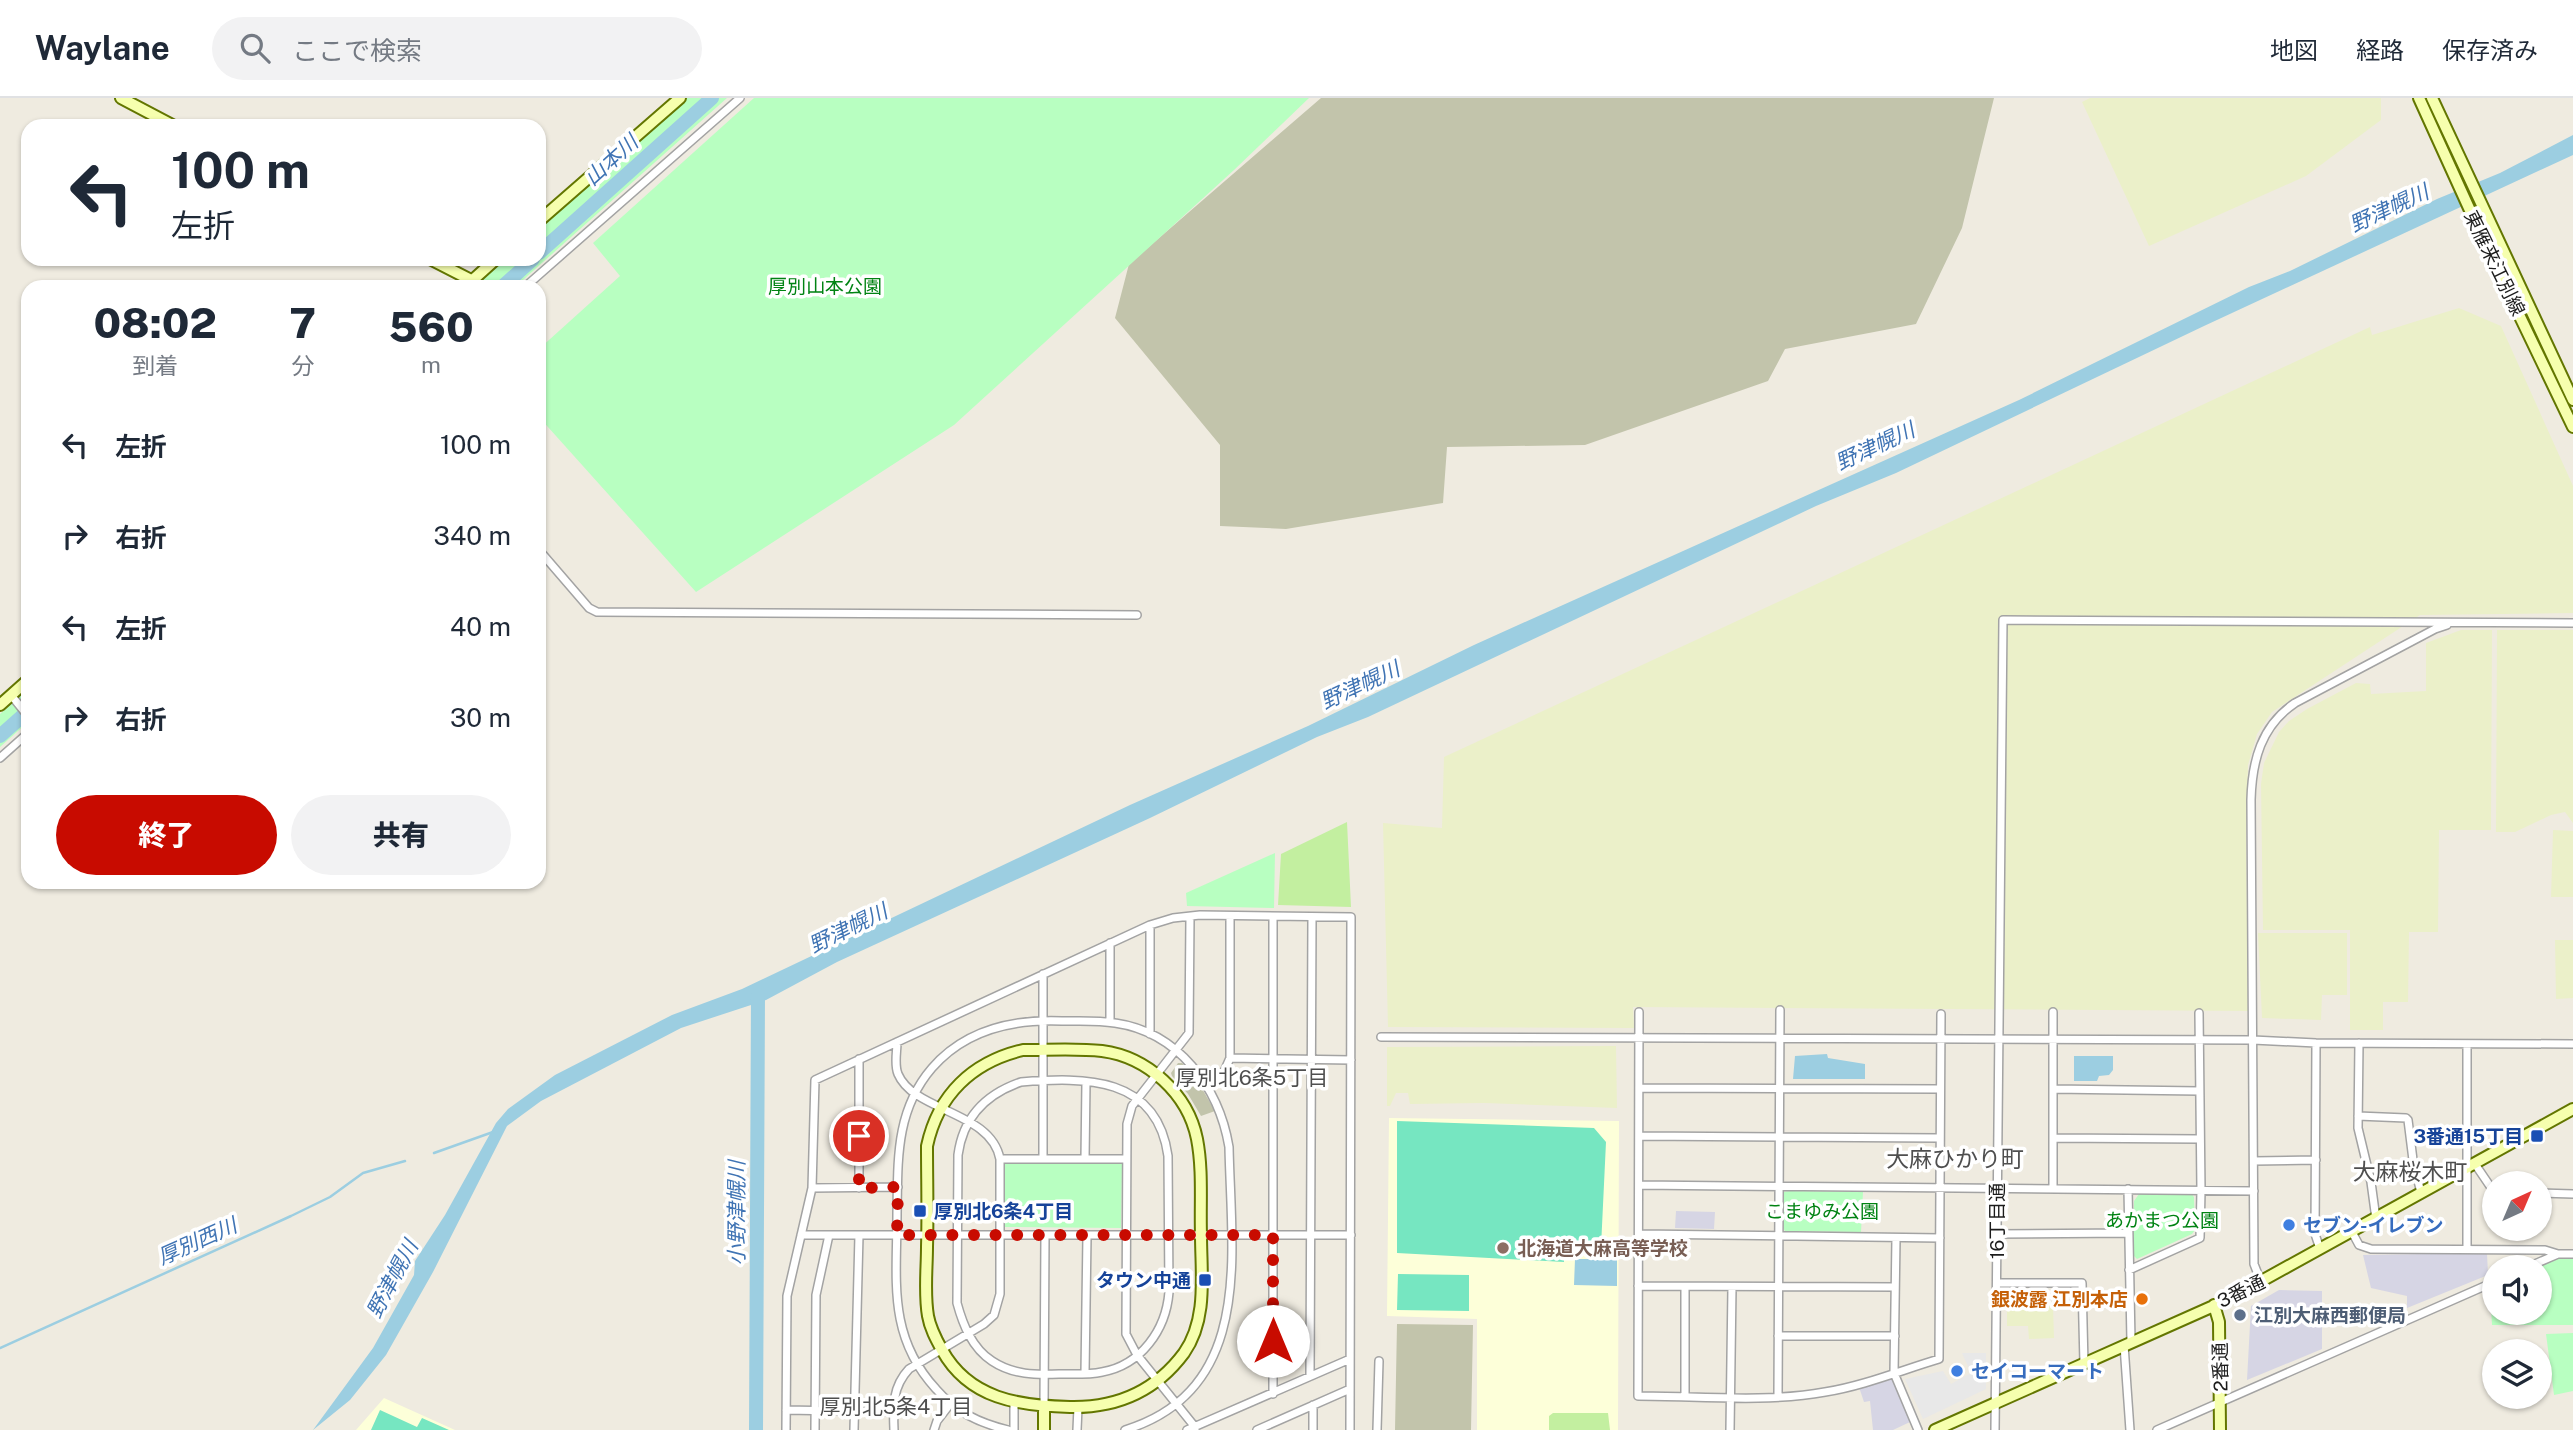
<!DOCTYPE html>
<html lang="ja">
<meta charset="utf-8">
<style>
:root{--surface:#fff;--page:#f2f2f3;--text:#1f2937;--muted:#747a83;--line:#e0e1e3;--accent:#c80b00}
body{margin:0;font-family:"Public Sans","Noto Sans JP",sans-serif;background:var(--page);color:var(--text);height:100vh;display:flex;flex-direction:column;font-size:26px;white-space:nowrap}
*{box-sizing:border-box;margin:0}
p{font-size:23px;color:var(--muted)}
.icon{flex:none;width:38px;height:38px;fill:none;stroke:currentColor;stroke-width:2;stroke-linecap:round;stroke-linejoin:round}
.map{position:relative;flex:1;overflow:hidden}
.panel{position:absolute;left:21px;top:182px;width:525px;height:609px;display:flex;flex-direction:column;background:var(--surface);border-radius:21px;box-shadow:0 2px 5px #0004}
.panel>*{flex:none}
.top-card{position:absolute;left:21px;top:21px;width:525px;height:147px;border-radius:21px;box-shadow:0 2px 5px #0004;background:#fff;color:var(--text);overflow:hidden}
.needle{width:46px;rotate:44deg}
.controls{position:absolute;left:2482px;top:1073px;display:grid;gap:14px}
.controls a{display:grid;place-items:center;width:70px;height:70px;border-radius:50%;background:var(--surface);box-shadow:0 2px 5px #0004;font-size:35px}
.pin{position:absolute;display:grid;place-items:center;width:60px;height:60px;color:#fff;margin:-30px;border:4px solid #fff;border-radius:50%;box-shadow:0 2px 7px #0007}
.me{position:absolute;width:77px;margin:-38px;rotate:0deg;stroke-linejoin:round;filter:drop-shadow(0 0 5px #0008)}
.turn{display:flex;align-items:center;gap:24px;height:147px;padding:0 35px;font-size:32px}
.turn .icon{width:91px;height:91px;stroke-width:2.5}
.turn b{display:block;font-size:49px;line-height:60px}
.eta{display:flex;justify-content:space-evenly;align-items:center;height:119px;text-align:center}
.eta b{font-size:42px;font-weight:800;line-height:49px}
.button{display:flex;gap:14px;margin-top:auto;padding:14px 35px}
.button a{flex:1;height:80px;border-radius:42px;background:var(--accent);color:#fff;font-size:28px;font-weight:800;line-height:80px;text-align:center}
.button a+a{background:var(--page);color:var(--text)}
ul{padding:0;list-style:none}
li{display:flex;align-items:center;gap:21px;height:91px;padding:0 35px}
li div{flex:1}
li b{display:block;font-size:26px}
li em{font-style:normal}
header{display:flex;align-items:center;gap:42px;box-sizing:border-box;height:98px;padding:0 35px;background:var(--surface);border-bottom:2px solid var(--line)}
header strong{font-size:33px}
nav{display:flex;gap:38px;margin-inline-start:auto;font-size:24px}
.search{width:490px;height:63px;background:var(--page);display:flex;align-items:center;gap:18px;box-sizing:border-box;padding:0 24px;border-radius:38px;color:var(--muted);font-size:26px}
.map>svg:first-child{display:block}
.education{fill:#fdffd9}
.construction{fill:#c2c4ab}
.farmland{fill:#ebf0c9}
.grass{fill:#c3efa0}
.park{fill:#b8ffc1}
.pitch{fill:#76e6c1}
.parking{fill:#e8e8e8}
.plaza{fill:#d6d5e4}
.water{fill:#9ccee1}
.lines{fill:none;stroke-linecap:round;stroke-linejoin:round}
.stream{stroke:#9ccee1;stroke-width:2.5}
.river{stroke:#9ccee1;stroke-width:14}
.street-casing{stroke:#a3a3a3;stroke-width:10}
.secondary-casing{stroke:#637600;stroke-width:14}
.street{stroke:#fff;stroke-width:7}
.secondary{stroke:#f6ffae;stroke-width:10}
.route{stroke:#c80b00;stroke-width:12;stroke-dasharray:0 21.6}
.transit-dot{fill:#1a4fb4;stroke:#fff;stroke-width:2.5}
.shop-dot{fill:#3f7fe0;stroke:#fff;stroke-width:2.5}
.education-dot{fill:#8d6e63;stroke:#fff;stroke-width:2.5}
.food-dot{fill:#e8710a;stroke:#fff;stroke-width:2.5}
.service-dot{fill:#5c6f8a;stroke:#fff;stroke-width:2.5}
.labels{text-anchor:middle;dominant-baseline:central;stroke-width:7;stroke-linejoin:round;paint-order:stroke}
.street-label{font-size:19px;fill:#1c1c1c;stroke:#fff}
.park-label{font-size:19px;fill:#018313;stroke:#fff}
.transit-label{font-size:19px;font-weight:bold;fill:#164399;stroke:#fff;text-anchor:end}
.shop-label{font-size:19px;font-weight:bold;fill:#366cbe;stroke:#fff;text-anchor:start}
.education-label{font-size:19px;font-weight:bold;fill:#785e54;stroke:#fff;text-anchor:start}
.food-label{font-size:19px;font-weight:bold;fill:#c56008;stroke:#fff;text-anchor:end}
.service-label{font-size:19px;font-weight:bold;fill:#4e5e75;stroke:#fff;text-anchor:start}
.water-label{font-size:21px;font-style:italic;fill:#4074b4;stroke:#fff}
.neighbourhood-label{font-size:21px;fill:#4f4f4f;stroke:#fff}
.quarter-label{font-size:23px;fill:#4f4f4f;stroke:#fff}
</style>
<header>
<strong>Waylane</strong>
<div class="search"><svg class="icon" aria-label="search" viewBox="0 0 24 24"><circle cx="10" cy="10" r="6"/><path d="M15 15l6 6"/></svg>ここで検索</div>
<nav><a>地図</a><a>経路</a><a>保存済み</a></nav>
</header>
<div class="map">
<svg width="2573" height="1332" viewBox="0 0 2573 1332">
<rect width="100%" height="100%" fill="#efebe0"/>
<path class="education" d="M1389,1020l230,3 -1,309h-141v-111l-90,-3z
M384,1300l71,32h-99z"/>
<path class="construction" d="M1321,0h673l-32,130 -46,96 -131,25 -17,32 -183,64 -138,2 -4,56 -157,26 -66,-3v-81l-105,-127 14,-54z
M1178,965h4l12,12 21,36 -14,5 -13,-22 -16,-18 -1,-3z
M1397,1226l76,1 -2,105h-76z"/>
<path class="farmland" d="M2090,0h291v22l-75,56 -157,70 -67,-144z
M2459,210l42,18 72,160v127l-153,2 -148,97 -15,22 -9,31 -2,69 2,177 -615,-4 1,21 -246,-1 -5,-204 59,5 2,-71 926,-430 2,8z
M2461,532h31l-1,200h-52l-1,102h-29l-1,70h-25v28h-33v-100h-87l-2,-146 3,-21 15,-31 10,-11 18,-12 49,-26 14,1 1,10 55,-3v-48z
M2497,532h76v193l-8,-11 -14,3 -36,17h-19z
M2553,732l20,1v66h-22z
M2258,835h89v62h-25l-1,25 -59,-2z
M2555,842h18v58l-17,1z
M1616,948l1,62 -133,-5 -74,1 -2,-11h-12l-6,13h-3v-59z
M2053,1208l1,32 -25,1 -1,-13h-21v-18z"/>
<path class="grass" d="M1347,724l4,85 -73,-2 3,-51z
M1553,1315h55l2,17h-61v-14z"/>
<path class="park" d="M681,0h46l-212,189h-43l31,-28h36v-32z
M754,0h555l-75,72 -280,255 -258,167 -157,-175v-68l81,-73 -27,-33z
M28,591v33l-28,25v-33z
M1275,755l-1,55 -87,-2 -1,-13z
M1004,1064h118l-1,66 -117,-1z
M1790,1093l73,1 -2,40 -76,-1 -4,-6 2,-33z
M2190,1094l4,5 1,33 -3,4 -55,25 -4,-4 1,-54 5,-7z
M2557,1160l16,1v66h-81l-2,-36 4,-1v24h45l-1,-45z
M2573,1235v58l-19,4 -8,-61z"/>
<path class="pitch" d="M1397,1023l197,7 12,14 -5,105h-37v15l-167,-9z
M1398,1176l71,1v36l-72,-1z
M380,1312l37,17 5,-9 27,12h-78z"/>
<path class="parking" d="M1962,1255h24v36l-63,30 -18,-40 38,-8 8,13 20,-11z"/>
<path class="plaza" d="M1676,1113l39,1 -1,17 -39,-1z
M2487,1155l1,22 -81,33v-12l-36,-8 -8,-33z
M2279,1192l43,1v58l-75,31 4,-74z
M1891,1279l19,45 -17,8h-20l-3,-29 -6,1 -5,-15z"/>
<path class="water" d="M2573,37v20l-369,171 -308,147 -80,33 -448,211 -51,20 -167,81 -313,144 -71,38 -85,28 -140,73 -34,25 -74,146 -47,83 -36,45 -37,30 60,-82 41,-73 1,-14 30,-46 51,-92 12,-14 47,-34 117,-60 70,-26 388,-184 178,-79 166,-81 545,-245 230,-113 41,-16 147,-72 63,-26z
M1827,956l1,4 37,6v15h-72l2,-23z
M2074,958h39v14l-4,5 -10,1 -2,5h-23z
M1575,1161h42v27l-43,-1z"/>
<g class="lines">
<path class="stream" d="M434,1055l59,-21
M0,1250l291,-132 39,-19 33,-24 42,-12"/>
<path class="river" d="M539,155l173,-155
M502,189l31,-28
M0,638l28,-25
M756,1332l2,-435"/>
<g class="street-casing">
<path id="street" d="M525,189l215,-189
M539,452l50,58 8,4 540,3
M11,597l17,21
M0,660l28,-25
M1190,819l-1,116 -57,73 -5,18 -1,210 11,21 58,72v3
M1273,819v477
M1639,914l-1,384c60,0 128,7 187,-4 38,-6 77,-22 114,-33l2,-345
M1110,924v-79
M1150,936v-109
M1381,939l872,3 63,3 257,1
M2316,945l-1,191 5,15
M2359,945l-1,85 13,54 5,37
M2467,946v205
M1230,960l121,2
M1021,984c64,-5 136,-6 147,74l1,136c-3,38 -28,73 -67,80 -14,3 -29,2 -43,2 -23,1 -46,1 -67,-13 -20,-13 -29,-36 -35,-58l1,-148c5,-38 28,-61 63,-73z
M1207,987l16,-11 7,-16v-142
M1639,990l301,1
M2053,991l146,2
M2358,1018l48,2 2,2 5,40 8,33
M1639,1038l300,2
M2053,1040l146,1
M1000,1061h126
M1043,1061v-185
M1085,1061l1,-77
M2254,1063l62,-1
M2475,1066l19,28
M1639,1087l615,6
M812,1090l86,-1
M859,1090v-129
M2053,1090v-176
M2128,1091l3,152
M2539,1095l34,1
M2352,1134l7,13 12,4 174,1 13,4
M1639,1136l301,4
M1997,1136l131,-1
M801,1137h550
M1896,1140l-2,135 24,57
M2528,1169l30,-13h15
M2129,1172l71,-32 1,-48 -2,-177
M2261,1184l-7,-18 -3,-464c1,-39 10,-74 44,-97l140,-74 12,-4
M1998,1185h84l2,81
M1638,1188l257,1
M1778,1238h117
M2124,1247l6,85
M1085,1275l2,-137
M1310,1278l2,-459
M1685,1298v-109
M1778,1298l2,-386
M1014,1305v27
M1044,1309l1,-172
M786,1312l108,2
M786,1332l1,-134 25,-108 3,-108 335,-155 23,-7 27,-3 151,2 -1,513
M815,1332l1,-135 13,-60
M854,1332l5,-195
M894,1332c-1,-23 -2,-43 15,-61l75,-45 10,-9 6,-21v-135c-9,-48 -86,-47 -102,-85 -4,-9 -1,-22 -1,-32
M934,1332l3,-9 13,-17
M1008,1332c-29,-7 -52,-18 -72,-41 -49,-53 -39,-109 -39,-175 1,-53 -2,-103 35,-146 33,-38 82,-49 130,-47 18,0 36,-1 53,2 63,9 104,64 114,124 2,106 26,243 -104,283
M1077,1332l1,-23
M1187,1332l163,-71
M1257,1332l93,-41
M1313,1332v-25
M1377,1332l2,-69
M1730,1332l2,-143
M1995,1332l8,-810 570,3
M2157,1332l337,-148"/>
</g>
<g class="secondary-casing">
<path id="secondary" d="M121,0l53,28
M2419,0l69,152 85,177
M2432,0l141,302
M539,123l141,-123
M430,161l41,21
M465,189l31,-28
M0,607l28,-25
M1023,952c25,0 54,-2 79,1 46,6 86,43 95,88 6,31 3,64 4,96 0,39 7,84 -17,118 -29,39 -67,55 -114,54 -51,-1 -101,-8 -128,-57 -6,-11 -12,-22 -14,-34 -4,-23 -1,-47 -1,-69 1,-34 0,-68 0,-101 11,-51 45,-84 96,-96z
M2214,1207l5,17 1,108
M1044,1309v23
M1935,1332l292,-130 346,-191"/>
</g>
<use href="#street" class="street"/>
<use href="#secondary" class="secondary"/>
</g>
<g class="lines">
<path class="route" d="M859,1038v52l39,-1 -1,48h376v106"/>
</g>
<g class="transit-dot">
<rect x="2530" y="1031" width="14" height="14" rx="3.5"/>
<rect x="913" y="1106" width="14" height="14" rx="3.5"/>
<rect x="1198" y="1175" width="14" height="14" rx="3.5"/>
</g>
<g class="shop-dot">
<circle cx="2289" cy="1127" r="7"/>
<circle cx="1957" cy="1273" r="7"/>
</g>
<circle class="education-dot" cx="1503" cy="1150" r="7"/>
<circle class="food-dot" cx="2142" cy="1201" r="7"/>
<circle class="service-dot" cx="2240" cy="1217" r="7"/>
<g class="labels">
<g class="street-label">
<text transform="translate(2495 165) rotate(64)">東雁来江別線</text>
<text transform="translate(1997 1123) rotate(-90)">16丁目通</text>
<text transform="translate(2241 1193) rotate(-26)">3番通</text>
<text transform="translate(2220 1269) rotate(-91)">2番通</text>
</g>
<g class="park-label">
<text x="825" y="188">厚別山本公園</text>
<text x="1822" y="1113">こまゆみ公園</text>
<text x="2162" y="1122">あかまつ公園</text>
</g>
<g class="transit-label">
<text x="2523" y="1038">3番通15丁目</text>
<text x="934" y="1113" text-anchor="start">厚別北6条4丁目</text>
<text x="1191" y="1182">タウン中通</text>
</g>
<g class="shop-label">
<text x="2303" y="1127">セブン-イレブン</text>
<text x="1971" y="1273">セイコーマート</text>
</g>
<g class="education-label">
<text x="1517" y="1150">北海道大麻高等学校</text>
</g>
<g class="food-label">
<text x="2128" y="1201">銀波露 江別本店</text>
</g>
<g class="service-label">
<text x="2254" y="1217">江別大麻西郵便局</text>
</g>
<g class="water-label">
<text transform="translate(611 62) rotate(-42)">山本川</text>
<text transform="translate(2389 110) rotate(-25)">野津幌川</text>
<text transform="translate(1875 348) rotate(-25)">野津幌川</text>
<text transform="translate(1360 587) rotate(-25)">野津幌川</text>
<text transform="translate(848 830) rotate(-26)">野津幌川</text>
<text transform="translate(736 1115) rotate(-90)">小野津幌川</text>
<text transform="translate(197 1143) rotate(-24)">厚別西川</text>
<text transform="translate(392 1181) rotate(-62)">野津幌川</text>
</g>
<g class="neighbourhood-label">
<text x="1252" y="979">厚別北6条5丁目</text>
<text x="896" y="1308">厚別北5条4丁目</text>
</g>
<g class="quarter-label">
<text x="1955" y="1060">大麻ひかり町</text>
<text x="2410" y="1073">大麻桜木町</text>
</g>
</g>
</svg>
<div class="controls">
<a><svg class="needle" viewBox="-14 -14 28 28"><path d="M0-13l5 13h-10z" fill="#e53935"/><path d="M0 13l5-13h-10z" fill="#747a83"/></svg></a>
<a><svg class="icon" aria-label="sound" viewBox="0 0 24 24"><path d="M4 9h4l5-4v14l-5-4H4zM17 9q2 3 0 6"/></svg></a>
<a><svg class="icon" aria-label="layers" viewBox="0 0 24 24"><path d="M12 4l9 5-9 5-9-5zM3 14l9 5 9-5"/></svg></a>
</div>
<div class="pin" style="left:859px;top:1038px;background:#d93025"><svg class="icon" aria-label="arrive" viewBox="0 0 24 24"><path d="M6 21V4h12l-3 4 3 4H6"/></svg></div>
<svg class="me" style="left:1273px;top:1243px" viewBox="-20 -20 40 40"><circle r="19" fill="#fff"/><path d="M0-13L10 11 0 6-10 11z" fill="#c80b00"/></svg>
<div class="top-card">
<div class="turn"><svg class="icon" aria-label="left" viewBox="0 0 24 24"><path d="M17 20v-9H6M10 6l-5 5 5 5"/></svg><div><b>100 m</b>左折</div></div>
</div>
<section class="panel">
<div class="eta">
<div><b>08:02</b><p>到着</p></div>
<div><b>7</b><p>分</p></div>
<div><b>560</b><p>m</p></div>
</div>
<ul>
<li><svg class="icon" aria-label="left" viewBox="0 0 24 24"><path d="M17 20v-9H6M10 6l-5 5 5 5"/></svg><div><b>左折</b></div><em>100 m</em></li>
<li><svg class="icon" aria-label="right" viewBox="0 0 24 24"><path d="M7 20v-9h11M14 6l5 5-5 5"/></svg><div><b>右折</b></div><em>340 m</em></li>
<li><svg class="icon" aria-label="left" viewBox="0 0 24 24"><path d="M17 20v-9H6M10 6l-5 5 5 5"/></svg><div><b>左折</b></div><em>40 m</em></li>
<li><svg class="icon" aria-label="right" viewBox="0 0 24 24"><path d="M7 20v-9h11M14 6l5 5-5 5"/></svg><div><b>右折</b></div><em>30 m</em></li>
</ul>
<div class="button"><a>終了</a><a>共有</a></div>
</section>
</div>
